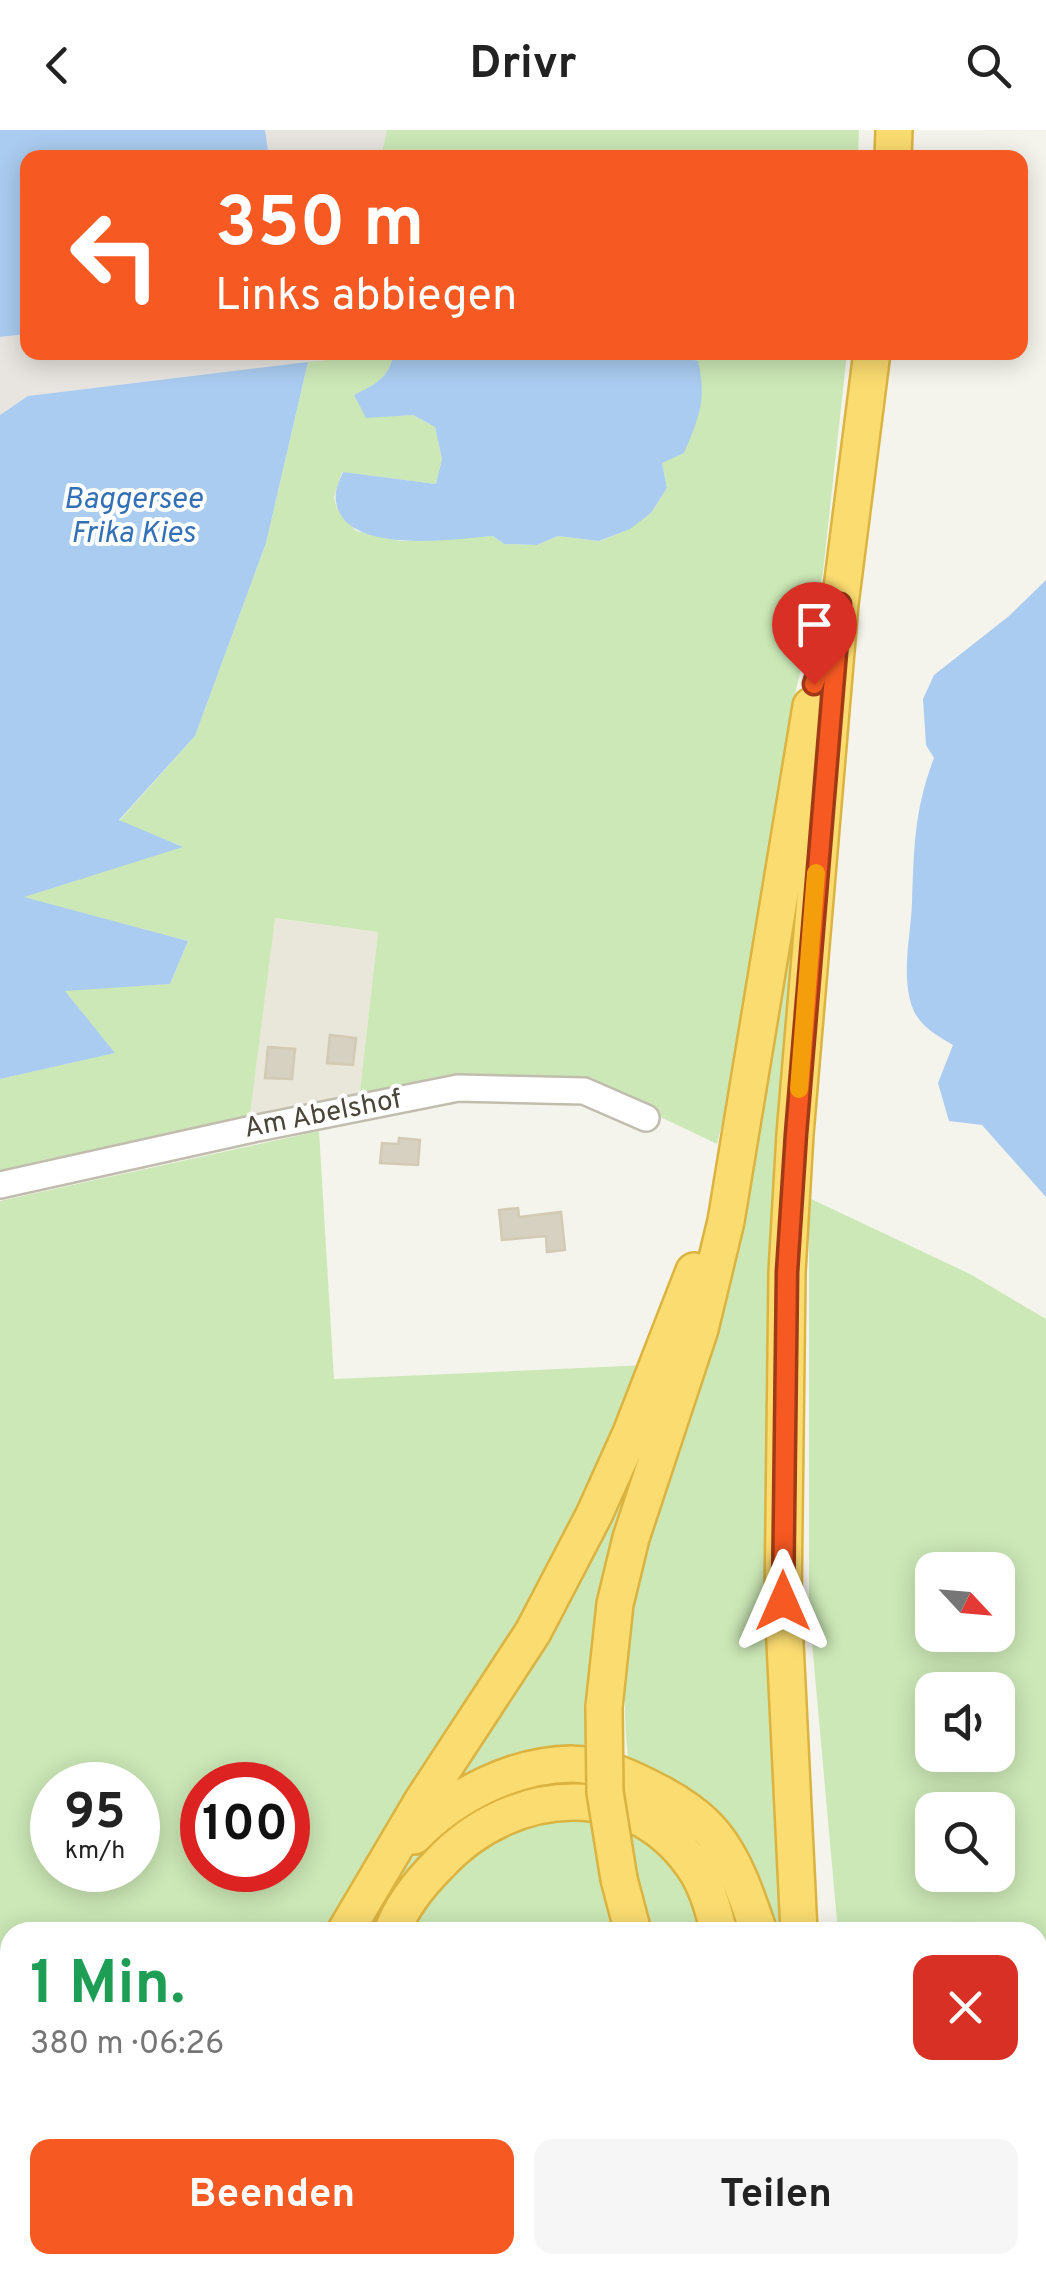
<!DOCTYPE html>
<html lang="de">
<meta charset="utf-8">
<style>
:root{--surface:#fff;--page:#f6f6f6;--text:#222;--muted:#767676;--accent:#f65922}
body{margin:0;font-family:Overpass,sans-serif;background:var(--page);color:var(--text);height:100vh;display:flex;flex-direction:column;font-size:38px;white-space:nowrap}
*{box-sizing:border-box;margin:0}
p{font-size:32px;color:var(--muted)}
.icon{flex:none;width:55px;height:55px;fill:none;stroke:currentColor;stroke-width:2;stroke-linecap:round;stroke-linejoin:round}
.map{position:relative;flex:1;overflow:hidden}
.panel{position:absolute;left:0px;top:1792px;width:1048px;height:352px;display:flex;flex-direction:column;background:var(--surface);border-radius:30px 30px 0 0;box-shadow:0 5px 25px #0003}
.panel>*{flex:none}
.guide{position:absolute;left:20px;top:20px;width:1008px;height:210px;border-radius:20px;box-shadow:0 5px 25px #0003;background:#f65922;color:#fff;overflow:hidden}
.needle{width:65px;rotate:116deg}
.fabs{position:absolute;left:915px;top:1422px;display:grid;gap:20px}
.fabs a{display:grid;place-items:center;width:100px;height:100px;border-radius:20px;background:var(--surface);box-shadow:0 5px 25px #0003;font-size:50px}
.speed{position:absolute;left:30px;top:1632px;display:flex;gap:20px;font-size:50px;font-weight:700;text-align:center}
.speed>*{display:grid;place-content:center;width:130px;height:130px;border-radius:50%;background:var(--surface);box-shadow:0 5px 25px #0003;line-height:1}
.speed small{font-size:25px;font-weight:400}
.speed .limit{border:15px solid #d22;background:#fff;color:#111}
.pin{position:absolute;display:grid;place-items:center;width:85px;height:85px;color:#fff;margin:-102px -42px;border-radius:50% 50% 50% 0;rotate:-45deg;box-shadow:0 0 10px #0007}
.pin .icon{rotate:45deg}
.me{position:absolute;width:110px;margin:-55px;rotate:0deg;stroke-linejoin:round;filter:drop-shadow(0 0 8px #0008)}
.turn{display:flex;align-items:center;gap:35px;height:210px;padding:0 30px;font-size:45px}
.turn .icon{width:130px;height:130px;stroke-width:2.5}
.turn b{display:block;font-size:70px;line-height:85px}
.round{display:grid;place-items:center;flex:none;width:105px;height:105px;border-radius:20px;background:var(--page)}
.summary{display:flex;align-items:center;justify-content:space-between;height:170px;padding:0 30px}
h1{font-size:60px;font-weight:700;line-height:75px;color:#1e9e55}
.action{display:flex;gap:20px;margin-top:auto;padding:20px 30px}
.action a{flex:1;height:115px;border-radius:20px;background:var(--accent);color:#fff;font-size:40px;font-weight:700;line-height:115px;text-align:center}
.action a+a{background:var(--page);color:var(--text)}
header{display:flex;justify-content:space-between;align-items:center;height:130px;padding:0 30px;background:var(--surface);font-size:45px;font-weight:700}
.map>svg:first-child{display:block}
.residential{fill:#e9e6da}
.industrial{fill:#e8e5e0}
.green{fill:#cce8b6;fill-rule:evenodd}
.water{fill:#aaccf0}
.building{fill:#d7d1c1;stroke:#d2cab4;stroke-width:2.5}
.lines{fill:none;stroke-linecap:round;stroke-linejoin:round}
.minor-casing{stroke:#c1bdae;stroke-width:30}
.highway-casing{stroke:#dbb340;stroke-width:40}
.minor{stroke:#fff;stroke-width:25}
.highway{stroke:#fbdc71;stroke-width:35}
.highway-bridge-casing{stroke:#dbb340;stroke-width:40;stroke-linecap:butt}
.highway-bridge{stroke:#fbdc71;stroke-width:35}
.route-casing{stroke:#a03a16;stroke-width:25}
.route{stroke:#f65922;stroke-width:18}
.slow{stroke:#f59e0b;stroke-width:18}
.labels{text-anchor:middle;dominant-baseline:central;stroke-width:8;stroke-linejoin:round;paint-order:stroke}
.street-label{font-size:28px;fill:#4a4539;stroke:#fff}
.water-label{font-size:30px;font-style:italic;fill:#3370b5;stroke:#fff}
</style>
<header><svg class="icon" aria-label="back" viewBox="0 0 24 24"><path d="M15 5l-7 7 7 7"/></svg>Drivr<svg class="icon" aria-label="search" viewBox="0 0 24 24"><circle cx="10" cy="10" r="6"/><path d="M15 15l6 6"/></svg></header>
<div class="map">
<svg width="1046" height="2144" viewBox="0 0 1046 2144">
<rect width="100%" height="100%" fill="#f5f4ec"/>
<path class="residential" d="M274,788l104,14 -20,176 -110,22z"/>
<path class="industrial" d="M264,0h123l-6,28 -112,-1z
M27,204l1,18 311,1 -1,6 -310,37 -28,19v-78z"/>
<path class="green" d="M387,0h472l-1,27h-477z
M339,223h55c-5,25 -18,31 -39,42l11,22 47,-2 22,12 7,32 -6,25 -94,-12 -8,25 3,11 19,23 44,10 93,-5 11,8 33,1 21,-9 42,5 29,-12 22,-16 16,-25 -5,-25 36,-102 -31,-8h180l-24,219 -29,127 -65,396 -12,49 -67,-32 -66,-21 -226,17 20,-176 -103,-14 -27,212 -248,55v-106l114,-26 -50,-63 106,-6 18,-43 -166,-44 159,-51 -62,-25 76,-85 71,-193 42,-181 30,-3z
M809,667l-24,1135h-15l-22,-64 -120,-109c-9,-86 3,-151 25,-233z
M319,1001l15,248 313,-14 -73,157 -67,123 -178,287h-319v134l-10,-1v-864zM52,1655h86v85h-86zM202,1655h86v85h-86z
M809,1068l161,76 76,45v889l-8,-1v-275h-200l-29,-323zM932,1440h66v65h-66zM932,1560h66v65h-66zM932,1680h66v65h-66z
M678,1224l-86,406 -139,34 8,-30z
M588,1646l1,15h-40l-166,141h-23l46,-68 37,-38 69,-42z
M592,1681l5,55 21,66h-214l79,-96z
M628,1694l48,37 19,45 5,26h-53l-12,-56 2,-1z
M1038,2101l8,2v41h-54l-34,-9h80z
M126,2135h216l50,9h-253z"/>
<path class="water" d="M0,0h265l4,27 -241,1 -1,176 -27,3z
M667,222l31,9c9,38 1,57 -14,92l-22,10 5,25 -16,25 -21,16 -31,12 -41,-5 -21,9 -33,-1 -11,-8c-39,3 -148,20 -157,-34 -2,-10 3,-21 7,-30l93,12 6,-25 -7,-32 -22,-12 -47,3 -12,-23c22,-11 35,-17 40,-42z
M308,232l-42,181 -71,193 -76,84 64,27 -159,50 164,44 -18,43 -105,7 50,62 -115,26v-664l28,-19z
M1046,450v617l-64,-72 -33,-4 -11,-38 15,-38c-22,-13 -39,-22 -44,-50 -6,-30 2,-62 3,-93 2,-53 2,-92 22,-144l-8,-13 -3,-46 11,-24 75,-59z"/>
<path class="building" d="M330,905l26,3 -3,27 -26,-2z
M268,917l27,2 -3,30 -27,-1z
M399,1008l21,2 -2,25 -38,-2 2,-20 16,1z
M518,1078l1,9 42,-5 4,38 -18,2 -1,-16 -44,4 -3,-30z"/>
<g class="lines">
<g class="minor-casing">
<path id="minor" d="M0,1055l248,-55 210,-42 126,3 62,27"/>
</g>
<g class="highway-casing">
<path id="highway" d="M893,28l1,-28
M604,1577l11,-103 16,-66 69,-209 26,-108 85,-515
M414,1706c40,-41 99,-71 157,-72 30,0 62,15 88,29 18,9 42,25 55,42 23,29 33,63 45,97
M619,1749l14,53
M345,1802l78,-132 110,-168 61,-117 37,-82 63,-162
M392,1802c9,-25 28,-49 47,-68 73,-79 199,-90 260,11 10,18 15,38 20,57
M799,1802l-16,-331 4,-329 8,-138 45,-530 32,-252
M0,1954l10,2
M0,1993l10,1
M0,2026l10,2
M0,2062l10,1
M1038,2091l8,1
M0,2092l10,2
M108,2135l18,9
M430,2135l47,9
M593,2135l42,9
M721,2135l2,9
M754,2135l37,9
M820,2135l1,9
M921,2135l34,9"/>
</g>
<use href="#minor" class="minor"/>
<use href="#highway" class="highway"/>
<g class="highway-bridge-casing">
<path id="highway-bridge" d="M604,1577l1,85 14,87"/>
</g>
<use href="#highway-bridge" class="highway-bridge"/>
</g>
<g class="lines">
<g class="route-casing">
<path id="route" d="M783,1471l4,-329 9,-138 44,-530 -26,80"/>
</g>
<use href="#route" class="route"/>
<path class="slow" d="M799,959l17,-216"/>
</g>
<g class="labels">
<g class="street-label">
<text transform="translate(323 985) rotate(-11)">Am Abelshof</text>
</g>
<g class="water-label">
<text x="133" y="370">Baggersee<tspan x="133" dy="34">Frika Kies</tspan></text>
</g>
</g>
</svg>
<div class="fabs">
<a><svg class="needle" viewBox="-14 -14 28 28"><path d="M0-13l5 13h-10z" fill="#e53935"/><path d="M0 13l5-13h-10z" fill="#767676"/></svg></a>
<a><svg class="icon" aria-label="sound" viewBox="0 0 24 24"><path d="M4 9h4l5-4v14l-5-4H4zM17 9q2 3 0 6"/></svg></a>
<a><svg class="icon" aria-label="search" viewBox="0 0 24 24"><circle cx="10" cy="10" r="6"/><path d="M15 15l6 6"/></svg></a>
</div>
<div class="speed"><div>95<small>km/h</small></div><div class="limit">100</div></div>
<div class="pin" style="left:814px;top:554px;background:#d93025"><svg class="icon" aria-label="arrive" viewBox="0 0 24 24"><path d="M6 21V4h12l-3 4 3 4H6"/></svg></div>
<svg class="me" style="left:783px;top:1471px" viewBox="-20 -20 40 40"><path d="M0-17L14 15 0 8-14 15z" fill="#f65922" stroke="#fff" stroke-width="4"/></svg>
<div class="guide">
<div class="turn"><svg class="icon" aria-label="left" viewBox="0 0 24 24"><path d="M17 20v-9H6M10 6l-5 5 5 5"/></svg><div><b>350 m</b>Links abbiegen</div></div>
</div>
<section class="panel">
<div class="summary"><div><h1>1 Min.</h1><p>380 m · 06:26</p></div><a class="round" style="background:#d93025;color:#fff"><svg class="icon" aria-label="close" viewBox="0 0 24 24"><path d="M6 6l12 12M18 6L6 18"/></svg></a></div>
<div class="action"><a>Beenden</a><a>Teilen</a></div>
</section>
</div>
